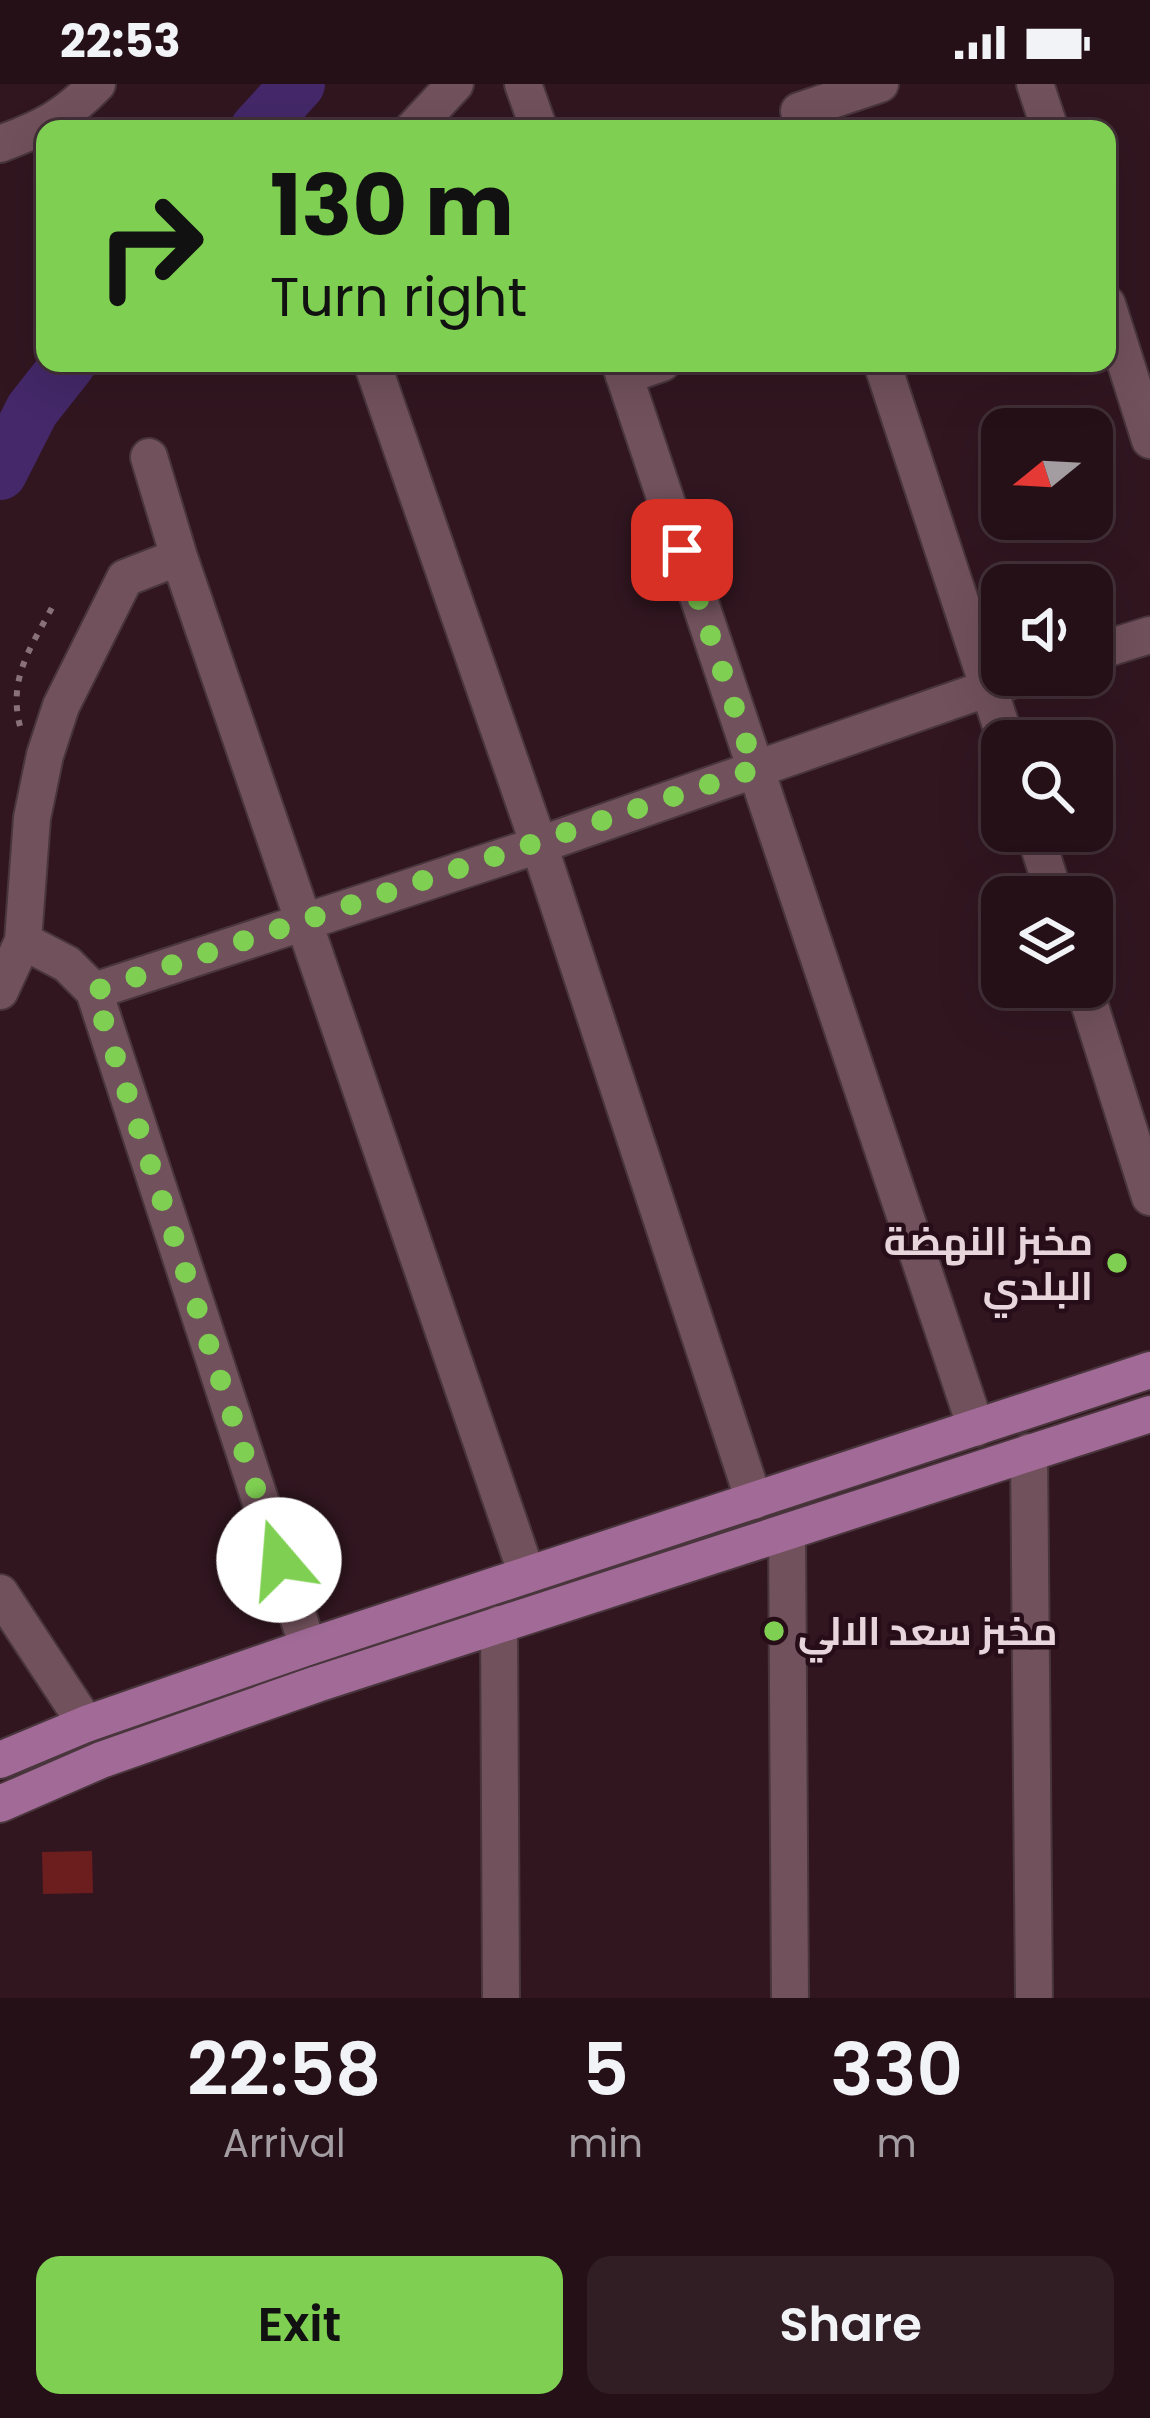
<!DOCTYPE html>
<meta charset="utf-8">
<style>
:root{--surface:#251018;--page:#311e25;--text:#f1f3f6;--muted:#a39da2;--line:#423037;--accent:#7fd052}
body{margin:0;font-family:Poppins,Cairo,sans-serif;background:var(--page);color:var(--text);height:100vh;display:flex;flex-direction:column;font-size:45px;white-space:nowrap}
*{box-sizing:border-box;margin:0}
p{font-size:39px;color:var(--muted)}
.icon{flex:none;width:66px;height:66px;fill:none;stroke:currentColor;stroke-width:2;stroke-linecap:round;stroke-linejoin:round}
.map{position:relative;height:1914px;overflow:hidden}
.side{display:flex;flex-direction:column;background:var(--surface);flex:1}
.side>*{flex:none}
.guide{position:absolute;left:36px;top:36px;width:1080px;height:252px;border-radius:24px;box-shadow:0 12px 48px #0002,0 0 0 3px var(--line);background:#7fd052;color:#111;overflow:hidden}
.needle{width:78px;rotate:252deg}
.controls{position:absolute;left:981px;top:324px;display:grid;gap:24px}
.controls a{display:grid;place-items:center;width:132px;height:132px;border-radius:24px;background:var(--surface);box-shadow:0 12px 48px #0002,0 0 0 3px var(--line);font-size:60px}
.pin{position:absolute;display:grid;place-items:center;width:102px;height:102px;color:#fff;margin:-51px;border-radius:24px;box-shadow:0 6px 18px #0006}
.me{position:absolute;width:132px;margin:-66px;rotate:342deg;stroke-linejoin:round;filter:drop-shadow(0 0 9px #0008)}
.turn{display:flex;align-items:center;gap:42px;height:252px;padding:0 36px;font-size:54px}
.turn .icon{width:156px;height:156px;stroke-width:2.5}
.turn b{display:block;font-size:84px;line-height:102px}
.eta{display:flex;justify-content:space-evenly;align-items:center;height:204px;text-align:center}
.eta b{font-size:72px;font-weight:600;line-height:84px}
.button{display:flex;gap:24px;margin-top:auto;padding:24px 36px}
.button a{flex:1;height:138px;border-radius:24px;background:var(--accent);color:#111;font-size:48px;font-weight:600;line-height:138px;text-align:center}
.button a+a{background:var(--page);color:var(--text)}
.status{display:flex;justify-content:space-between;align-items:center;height:84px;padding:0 60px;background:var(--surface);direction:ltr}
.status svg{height:33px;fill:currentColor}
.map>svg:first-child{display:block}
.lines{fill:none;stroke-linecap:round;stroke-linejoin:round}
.river{stroke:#442869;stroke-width:54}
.building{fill:#6c1e1f}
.minor-casing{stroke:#49353c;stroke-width:40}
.major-casing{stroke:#49353c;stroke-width:40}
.path{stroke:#887179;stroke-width:6;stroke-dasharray:6 9;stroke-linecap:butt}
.minor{stroke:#71515c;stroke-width:36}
.major{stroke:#a16a97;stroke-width:36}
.route{stroke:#7fd052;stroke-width:21;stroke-dasharray:0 37.8}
.poi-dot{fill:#7fd052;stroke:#260d17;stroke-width:4.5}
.labels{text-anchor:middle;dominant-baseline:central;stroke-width:9;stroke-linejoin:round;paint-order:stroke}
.poi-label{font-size:39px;font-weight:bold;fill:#e8d5db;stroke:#260d17;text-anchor:end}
</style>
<div class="status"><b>22:53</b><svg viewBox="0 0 49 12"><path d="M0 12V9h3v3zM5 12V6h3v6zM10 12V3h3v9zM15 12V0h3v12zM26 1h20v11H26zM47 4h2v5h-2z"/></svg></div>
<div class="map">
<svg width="1150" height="1914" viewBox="0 0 1150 1914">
<rect width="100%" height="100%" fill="#311620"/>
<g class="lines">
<path class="river" d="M257,45l41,-45
M0,389l32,-63 37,-47"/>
</g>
<path class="building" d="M92,1767l1,42 -50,1 -1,-42z"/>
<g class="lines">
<g class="minor-casing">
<path id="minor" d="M523,0l16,45
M1035,0l15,45
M799,27l81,-27
M413,45l42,-45
M0,60c43,-16 65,-27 97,-60
M1107,220l43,136
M372,279l167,482 215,656
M620,279l356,1065
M882,279l124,378
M624,292l38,-13
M149,373l30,100 348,1018
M1092,569l58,-18
M1034,747l21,66
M23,857l44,23 27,27 214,656
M1084,903l66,210
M0,907l23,-50 9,-123 13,-63 16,-49 64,-128 54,-21
M94,907l445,-146 487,-170
M1029,1368l5,546
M787,1449l3,465
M0,1509l86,131
M499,1540l2,374"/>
</g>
<g class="major-casing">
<path id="major" d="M0,1676l86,-36 222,-77 842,-277
M0,1720l101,-44 216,-76 833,-270"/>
</g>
<path class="path" d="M20,642c-13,-50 14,-83 36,-126"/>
<use href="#minor" class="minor"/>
<use href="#major" class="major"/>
</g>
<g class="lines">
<path class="route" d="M279,1476l-185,-569 661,-222 -73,-219"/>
</g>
<g class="poi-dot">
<circle cx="1117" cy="1179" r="12"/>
<circle cx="774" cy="1547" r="12"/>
</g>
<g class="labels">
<g class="poi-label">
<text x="1093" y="1157">مخبز النهضة<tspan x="1093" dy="45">البلدي</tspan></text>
<text x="798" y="1547" text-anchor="start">مخبز سعد الالي</text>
</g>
</g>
</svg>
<div class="controls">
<a><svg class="needle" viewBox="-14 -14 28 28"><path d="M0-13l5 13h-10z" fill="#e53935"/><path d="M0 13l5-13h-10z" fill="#a39da2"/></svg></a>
<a><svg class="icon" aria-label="sound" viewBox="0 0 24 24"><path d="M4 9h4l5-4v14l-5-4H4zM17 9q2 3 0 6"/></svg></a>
<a><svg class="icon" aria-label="search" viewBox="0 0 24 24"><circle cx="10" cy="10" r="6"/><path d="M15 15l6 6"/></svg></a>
<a><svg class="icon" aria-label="layers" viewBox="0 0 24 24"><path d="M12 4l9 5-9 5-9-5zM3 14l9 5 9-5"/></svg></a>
</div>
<div class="pin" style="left:682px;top:466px;background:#d93025"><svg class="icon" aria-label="arrive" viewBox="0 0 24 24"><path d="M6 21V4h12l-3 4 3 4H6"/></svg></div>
<svg class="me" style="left:279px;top:1476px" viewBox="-20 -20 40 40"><circle r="19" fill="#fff"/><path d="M0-13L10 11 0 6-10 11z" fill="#7fd052"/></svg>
<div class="guide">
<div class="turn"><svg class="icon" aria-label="right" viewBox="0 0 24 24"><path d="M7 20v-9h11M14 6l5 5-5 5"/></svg><div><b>130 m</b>Turn right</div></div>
</div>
</div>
<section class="side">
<div class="eta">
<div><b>22:58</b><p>Arrival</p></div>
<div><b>5</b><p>min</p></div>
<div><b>330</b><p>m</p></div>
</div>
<div class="button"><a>Exit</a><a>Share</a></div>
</section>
